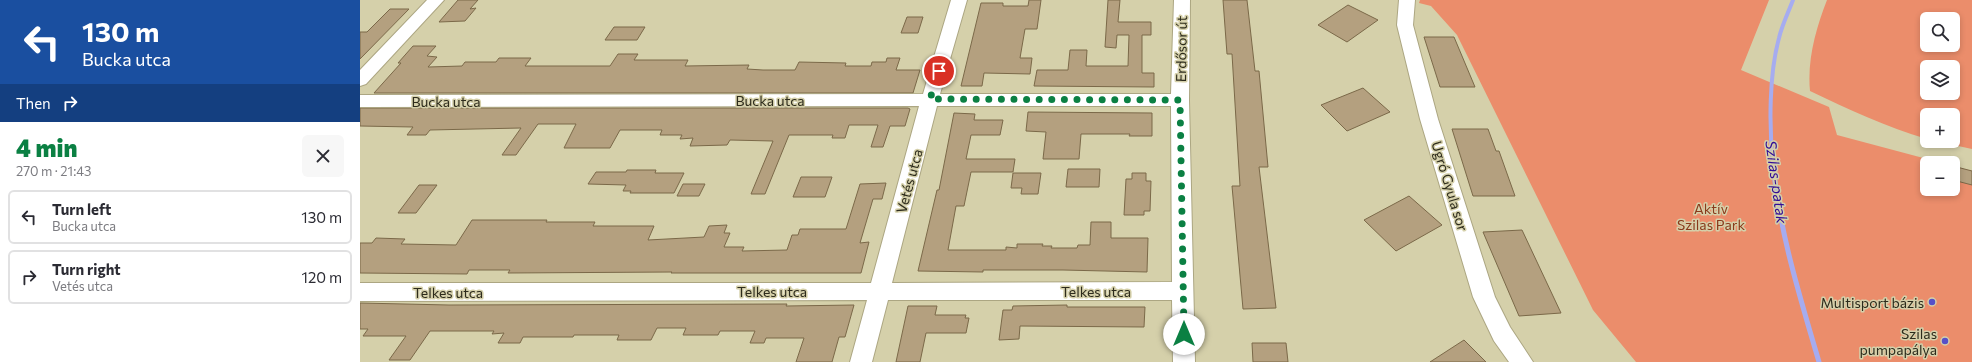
<!DOCTYPE html>
<meta charset="utf-8">
<style>
:root{--surface:#fff;--page:#f7f7f7;--text:#2b2b33;--muted:#7c7c81;--line:#e1e1e2;--accent:#0b8043}
body{margin:0;font-family:Commissioner,sans-serif;background:var(--page);color:var(--text);height:100vh;display:flex;flex-direction:column;font-size:15px;white-space:nowrap}
*{box-sizing:border-box;margin:0}
p{font-size:13px;color:var(--muted)}
.icon{flex:none;width:22px;height:22px;fill:none;stroke:currentColor;stroke-width:2;stroke-linecap:round;stroke-linejoin:round}
.map{position:relative;flex:1;overflow:hidden}
.drawer{display:flex;flex-direction:column;background:var(--surface);width:360px}
.drawer>*{flex:none}
.hud{background:#1a4fa0;color:#fff;overflow:hidden}
.buttons{position:absolute;left:1560px;top:12px;display:grid;gap:8px}
.buttons a{display:grid;place-items:center;width:40px;height:40px;border-radius:6px;background:var(--surface);box-shadow:0 2px 6px #0003;font-size:20px}
.pin{position:absolute;display:grid;place-items:center;width:34px;height:34px;color:#fff;margin:-17px;border:2px solid #fff;border-radius:50%;box-shadow:0 1px 4px #0007}
.me{position:absolute;width:44px;margin:-22px;rotate:0deg;stroke-linejoin:round;filter:drop-shadow(0 0 3px #0008)}
.turn{display:flex;align-items:center;gap:14px;height:84px;padding:0 16px;font-size:18px}
.turn .icon{width:52px;height:52px;stroke-width:2.5}
.turn b{display:block;font-size:28px;line-height:34px}
.then{display:flex;align-items:center;height:38px;padding:0 16px;background:#0003;gap:8px;font-size:15px}
.round{display:grid;place-items:center;flex:none;width:42px;height:42px;border-radius:6px;background:var(--page)}
.head{display:flex;align-items:center;justify-content:space-between;height:68px;padding:0 16px}
h1{font-size:24px;font-weight:800;line-height:30px;color:var(--accent)}
ul{padding:0;list-style:none}
li{display:flex;align-items:center;gap:12px;height:54px;margin:0 8px 6px;padding:0 8px;border:2px solid var(--line);border-radius:6px}
li div{flex:1}
li b{display:block;font-size:15px}
li em{font-style:normal}
main{display:flex;flex:1;min-height:0}
.map>svg:first-child{display:block}
.green{fill:#eb8d6b;fill-rule:evenodd}
.lines{fill:none;stroke-linecap:round;stroke-linejoin:round}
.stream-far1{stroke:#a6acf0;stroke-width:4}
.stream{stroke:#a6acf0;stroke-width:5}
.building{fill:#b4a07f;stroke:#7b6949}
.street-casing{stroke:#aca682;stroke-width:2}
.street{fill:#fff;fill-rule:evenodd}
.route{stroke:#0b8043;stroke-width:7;stroke-dasharray:0 12.6}
.poi-dot{fill:#5750c8;stroke:#d5d0aa;stroke-width:1.5}
.labels{text-anchor:middle;dominant-baseline:central;stroke-width:3;stroke-linejoin:round;paint-order:stroke}
.street-label{font-size:14px;fill:#2d2b1c;stroke:#d5d0aa}
.park-label{font-size:14px;fill:#893a1b;stroke:#d5d0aa}
.poi-label{font-size:14px;fill:#2d2b1c;stroke:#d5d0aa;text-anchor:end}
.water-label{font-size:15px;font-style:italic;fill:#310c97;stroke:#d5d0aa}
</style>
<main>
<section class="drawer">
<div class="hud">
<div class="turn"><svg class="icon" aria-label="left" viewBox="0 0 24 24"><path d="M17 20v-9H6M10 6l-5 5 5 5"/></svg><div><b>130 m</b>Bucka utca</div></div>
<div class="then">Then<svg class="icon" aria-label="right" viewBox="0 0 24 24"><path d="M7 20v-9h11M14 6l5 5-5 5"/></svg></div>
</div>
<div class="head"><div><h1>4 min</h1><p>270 m · 21:43</p></div><a class="round"><svg class="icon" aria-label="close" viewBox="0 0 24 24"><path d="M6 6l12 12M18 6L6 18"/></svg></a></div>
<ul>
<li><svg class="icon" aria-label="left" viewBox="0 0 24 24"><path d="M17 20v-9H6M10 6l-5 5 5 5"/></svg><div><b>Turn left</b><p>Bucka utca</p></div><em>130 m</em></li>
<li><svg class="icon" aria-label="right" viewBox="0 0 24 24"><path d="M7 20v-9h11M14 6l5 5-5 5"/></svg><div><b>Turn right</b><p>Vetés utca</p></div><em>120 m</em></li>
</ul>
</section>
<div class="map">
<svg width="1612" height="362" viewBox="0 0 1612 362">
<rect width="100%" height="100%" fill="#d5d0aa"/>
<path class="green" d="M1060,0h349l-28,70 88,37 8,28 105,28h-15v26h26v-23l19,5v191h-336l-43,-52 -136,-275 -26,-29 -12,-3z
M1467,0h145v149l-37,-8h18v-26h-26v24c-41,-12 -79,-30 -117,-48 -3,-31 6,-63 17,-91zM1567,19h26v26h-26zM1567,67h26v26h-26z"/>
<g class="lines">
<path class="stream-far1" d="M1413,164c-4,-37 -4,-90 6,-126 3,-13 9,-25 14,-38"/>
<path class="stream" d="M1413,163c6,68 27,134 46,199"/>
</g>
<path class="building" d="M98,0h20l-8,9 6,-1 -11,13 -26,1z
M669,0h12l-4,29h-12l-5,29h12l-2,16 -46,-1 -2,13h-21l20,-83h22v3h25z
M748,0h12l-2,22h33v13h-9v38h12v14l-120,-1 3,-16h31l2,-20h17l-1,16h42l1,-31h-12l-1,13 -11,-1z
M863,0h24l8,71h4l9,96h-9l17,141 -33,1 -11,-123h8l-8,-132h-5z
M988,5l30,15 -31,22 -29,-17z
M30,9h19l-49,50v-27h7z
M547,17h16l-5,16h-17z
M254,27h31l-8,13h-32z
M1064,37h30l21,50h-35z
M53,46h23l-9,10 10,1 -9,10 34,-1 3,-4h31l3,-4h32l-6,8h85l8,-12h20l-4,6h54l-3,6 64,-1 -2,4 16,1h32l4,-8 47,1 -1,3h26l1,-4h14l1,-4h13l-4,12h24l-7,23h-539l27,-30h-3z
M1003,88l27,24 -43,19 -26,-26z
M548,108l2,1 -5,17h-15l-7,21h-12l7,-22h-29l-4,13h-13l1,-3h-44l-24,59h-14l22,-53 -43,-1 -3,5 -37,1 3,-8 -13,1 2,-4h-22l2,-5h-42l-10,18h-46l12,-24h-38l-22,31h-14l19,-27 -91,2 -4,5h-19l6,-8 -53,-1v-18z
M668,112l124,1v23h-23l1,-2h-49l-2,25h-36l3,-27 -20,-1z
M594,113l21,1 -1,6h29l-3,15h-29l-5,24h49l-2,13h-42l-7,34h-8l-8,44h58v-3l11,1v-4h26l-1,2h10l-1,2h26l1,-3h12l1,-23h20v16h37l-1,34 -84,-2h-80v2l-65,-1 19,-81h2z
M1092,129h36l8,22h3l16,45h-42z
M1593,166l19,5v14l-19,-5z
M708,169h32l-1,18h-33z
M267,170h29l-1,3h29l-10,20h-44l1,-2h-8l3,-6 -38,-1 8,-12h30z
M653,173h28l-3,21h-17l1,-6h-11z
M772,173h14v8h5l-1,30h-6v4h-20l2,-36h6z
M441,177h31l-7,20h-32z
M526,183l-4,16h-9l-13,44 9,-1 -8,31h-190l1,-1 -164,1 2,-3h-41l-2,4 -107,-1v-30h12l4,-5 29,1 -4,5 55,1 16,-25h75l-1,2h49l-2,4h61l-6,14 56,-3 5,-11 18,-1 -3,8h6l-6,14h20l-2,4 45,-1 5,-15h6l2,-6h46l14,-45z
M323,184h22l-6,12h-22z
M59,185h18l-21,28h-18z
M1049,196l33,29 -46,26 -32,-31z
M1162,230l39,83 -42,3 -36,-84z
M0,303l89,2 338,-1 -1,2 68,-1 -9,32h-6l-7,25h-36l8,-24h-38l-2,5h-14l5,-12h-35l-2,4h-35l3,-7h-29l-6,12h-34l2,-5h-45l-1,2h-50l-3,6h-22l6,-10 -12,1 2,-3h-64l-20,29h-21l17,-24h-43l5,-7h-8z
M707,305v2h78l-1,20 -124,-1 -1,13 -20,1 4,-30h9l1,-4z
M548,306h29l-2,9h31l-1,3h4l-3,15h-40l-6,29h-24z
M1104,340l22,22h-56z
M892,343h34l2,19h-35z"/>
<g class="lines">
<g class="street-casing">
<path id="street" d="M67,0h17l-78,84 -6,2v-16z
M591,0h16l-27,94h231l3,-94h16l-1,100 6,262h-22l-1,-62h-284l-16,62h-22l17,-62 -507,1v-18h511l48,-177 -559,1v-12l563,-1zM577,106h234l1,176 -280,1z
M1039,0h16l-2,25 25,94 57,178 15,30 23,35h-24l-15,-21 -21,-44 -53,-178 -23,-94z"/>
</g>
<use href="#street" class="street"/>
</g>
<g class="lines">
<path class="route" d="M579,71l-9,28 250,1 4,234"/>
</g>
<g class="poi-dot">
<circle cx="1572" cy="302" r="4"/>
<circle cx="1585" cy="341" r="4"/>
</g>
<g class="labels">
<g class="street-label">
<text transform="translate(821 49) rotate(-89)">Erdősor út</text>
<text x="410" y="100">Bucka utca</text>
<text x="86" y="101">Bucka utca</text>
<text transform="translate(549 181) rotate(-75)">Vetés utca</text>
<text transform="translate(1090 186) rotate(73)">Ugró Gyula sor</text>
<text x="412" y="291">Telkes utca</text>
<text x="736" y="291">Telkes utca</text>
<text x="88" y="292">Telkes utca</text>
</g>
<g class="park-label">
<text x="1351" y="208">Aktív<tspan x="1351" dy="16">Szilas Park</tspan></text>
</g>
<g class="poi-label">
<text x="1564" y="302">Multisport bázis</text>
<text x="1577" y="333">Szilas<tspan x="1577" dy="16">pumpapálya</tspan></text>
</g>
<g class="water-label">
<text transform="translate(1417 182) rotate(82)">Szilas-patak</text>
</g>
</g>
</svg>
<div class="buttons">
<a><svg class="icon" aria-label="search" viewBox="0 0 24 24"><circle cx="10" cy="10" r="6"/><path d="M15 15l6 6"/></svg></a>
<a><svg class="icon" aria-label="layers" viewBox="0 0 24 24"><path d="M12 4l9 5-9 5-9-5zM3 14l9 5 9-5"/></svg></a>
<a>+</a>
<a>−</a>
</div>
<div class="pin" style="left:579px;top:71px;background:#d93025"><svg class="icon" aria-label="arrive" viewBox="0 0 24 24"><path d="M6 21V4h12l-3 4 3 4H6"/></svg></div>
<svg class="me" style="left:824px;top:334px" viewBox="-20 -20 40 40"><circle r="19" fill="#fff"/><path d="M0-13L10 11 0 6-10 11z" fill="#0b8043"/></svg>
</div>
</main>
